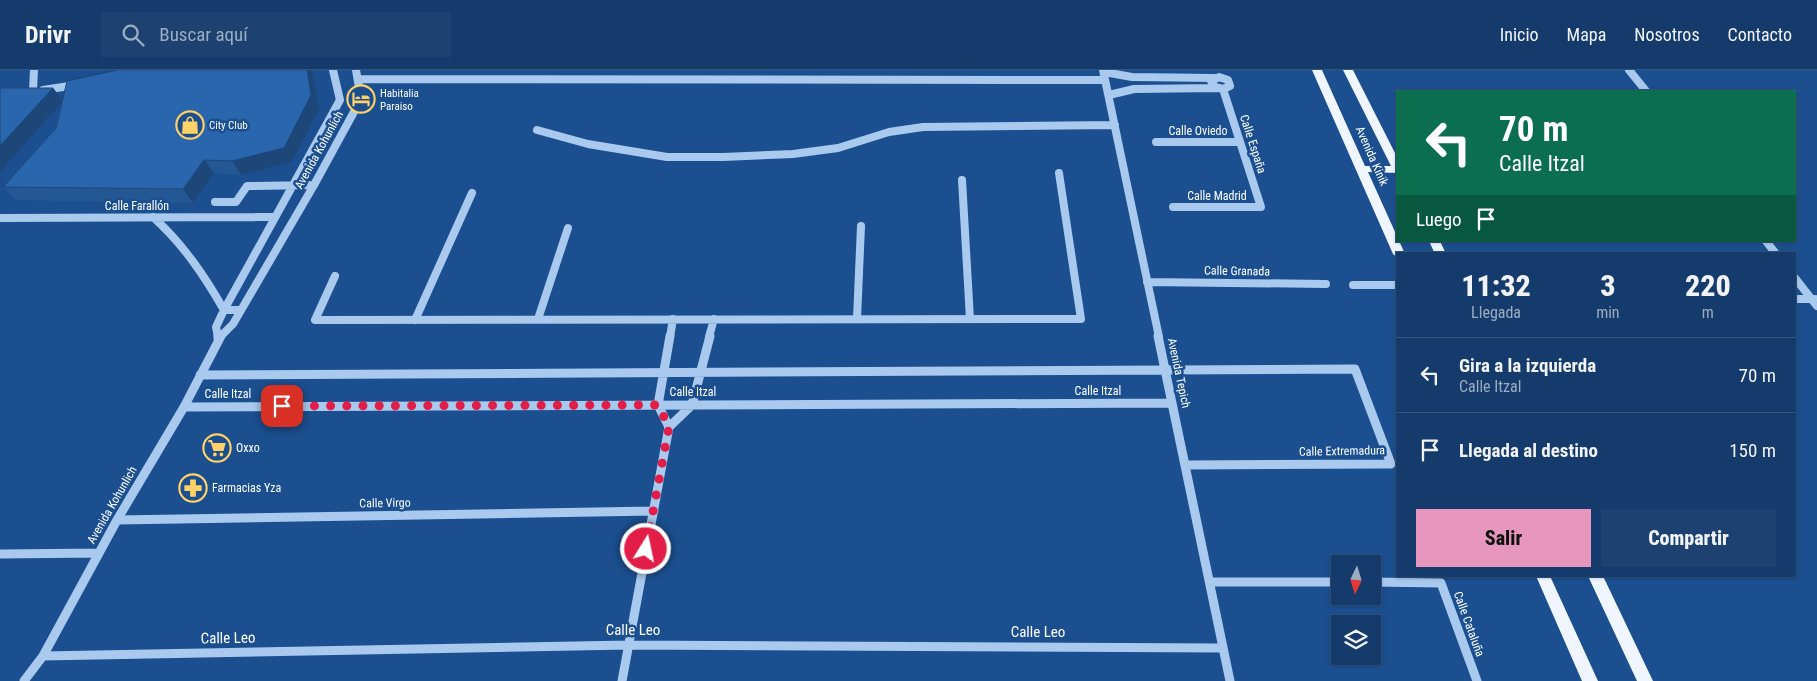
<!DOCTYPE html>
<html lang="es">
<meta charset="utf-8">
<style>
:root{--surface:#143b6b;--page:#1d4271;--text:#f1f3f6;--muted:#9dadc1;--line:#33557e;--accent:#e797bd}
body{margin:0;font-family:"Roboto Condensed",sans-serif;background:var(--page);color:var(--text);height:100vh;display:flex;flex-direction:column;font-size:19px;white-space:nowrap}
*{box-sizing:border-box;margin:0}
p{font-size:16px;color:var(--muted)}
.icon{flex:none;width:28px;height:28px;fill:none;stroke:currentColor;stroke-width:2;stroke-linecap:round;stroke-linejoin:round}
.map{position:relative;flex:1;overflow:hidden}
.panel{position:absolute;left:1396px;top:182px;width:400px;height:325px;display:flex;flex-direction:column;background:var(--surface);border-radius:0px;box-shadow:0 1px 4px #0004,0 0 0 1px var(--line)}
.panel>*{flex:none}
.hud{position:absolute;left:1396px;top:20px;width:400px;height:152px;border-radius:0px;box-shadow:0 1px 4px #0004,0 0 0 1px var(--line);background:#0b6e4f;color:#fff;overflow:hidden}
.needle{width:32px;rotate:184deg}
.fabs{position:absolute;left:1331px;top:485px;display:grid;gap:10px}
.fabs a{display:grid;place-items:center;width:50px;height:50px;border-radius:0px;background:var(--surface);box-shadow:0 1px 4px #0004,0 0 0 1px var(--line);font-size:25px}
.pin{position:absolute;display:grid;place-items:center;width:42px;height:42px;color:#fff;margin:-21px;border-radius:10px;box-shadow:0 2px 8px #0006}
.me{position:absolute;width:55px;margin:-28px;rotate:10deg;stroke-linejoin:round;filter:drop-shadow(0 0 4px #0008)}
.turn{display:flex;align-items:center;gap:18px;height:105px;padding:0 20px;font-size:22px}
.turn .icon{width:65px;height:65px;stroke-width:2.5}
.turn b{display:block;font-size:35px;line-height:42px}
.then{display:flex;align-items:center;height:48px;padding:0 20px;background:#0003;gap:10px;font-size:19px}
.eta{display:flex;justify-content:space-evenly;align-items:center;height:85px;text-align:center}
.eta b{font-size:30px;font-weight:800;line-height:35px}
.action{display:flex;gap:10px;margin-top:auto;padding:10px 20px}
.action a{flex:1;height:58px;border-radius:0px;background:var(--accent);color:#111;font-size:20px;font-weight:800;line-height:58px;text-align:center}
.action a+a{background:var(--page);color:var(--text)}
ul{padding:0;list-style:none}
li{display:flex;align-items:center;gap:15px;height:75px;padding:0 20px;border-top:1px solid var(--line)}
li div{flex:1}
li b{display:block;font-size:19px}
li em{font-style:normal}
header{display:flex;align-items:center;gap:30px;box-sizing:border-box;height:70px;padding:0 25px;background:var(--surface);border-bottom:1px solid var(--line)}
header strong{font-size:24px}
nav{display:flex;gap:28px;margin-inline-start:auto;font-size:18px}
.search{width:350px;height:45px;background:var(--page);display:flex;align-items:center;gap:12px;box-sizing:border-box;padding:0 18px;border-radius:0px;color:var(--muted);font-size:19px}
.map>svg:first-child{display:block}
.lines{fill:none;stroke-linecap:round;stroke-linejoin:round}
.minor-far1{stroke:#a9c9ee;stroke-width:8}
.minor{stroke:#a9c9ee;stroke-width:9}
.major{fill:#f0f6ff;fill-rule:evenodd}
.wall{fill:#245895}
.shaded-wall{fill:#1d4779}
.building{fill:#2a66ad;stroke:#1d4779}
.route{stroke:#e11d48;stroke-width:9;stroke-dasharray:0 16.2}
.labels{text-anchor:middle;dominant-baseline:central;stroke-width:5;stroke-linejoin:round;paint-order:stroke}
.far-poi-label{font-size:11px;fill:#fff;stroke:#1b4f8f;text-anchor:start}
.street-label{font-size:12px;fill:#fff;stroke:#1b4f8f}
.poi-label{font-size:12px;fill:#fff;stroke:#1b4f8f;text-anchor:start}
.near-street-label{font-size:15px;fill:#fff;stroke:#1b4f8f}
</style>
<header>
<strong>Drivr</strong>
<div class="search"><svg class="icon" aria-label="search" viewBox="0 0 24 24"><circle cx="10" cy="10" r="6"/><path d="M15 15l6 6"/></svg>Buscar aquí</div>
<nav><a>Inicio</a><a>Mapa</a><a>Nosotros</a><a>Contacto</a></nav>
</header>
<div class="map">
<svg width="1817" height="611" viewBox="0 0 1817 611">
<rect width="100%" height="100%" fill="#1b4f8f"/>
<g class="lines">
<path class="minor-far1" d="M1103,0l56,267
M1629,0l17,21
M1104,2l28,5 83,1
M1219,7l9,3 2,6 -7,3 -8,-2 -4,-6z
M358,9l747,1
M43,20l33,-5
M33,21l1,-21
M1109,25l25,-6 84,-1
M537,60l51,14 79,13h56l70,-3 45,-6 51,-16 34,-5 192,-2
M1156,72h84
M962,110l8,139
M215,132h21l11,-16 67,-1
M1173,137h88l-38,-118
M153,147c30,27 51,58 71,93h17
M0,148l275,-1
M1766,171l10,13
M335,206l-20,44 766,-1 -22,-146
M1795,208l22,28
M1147,212l179,2
M1353,215h45
M1795,229h20
M538,249l30,-91
M857,249l4,-93
M415,250l57,-127
M218,267l-2,-10 8,-17 116,-210 -7,-30
M220,267l13,-13 81,-139 47,-86 -5,-29
M670,267l3,-18
M709,267l5,-18"/>
<path class="minor" d="M218,266v3
M1158,266l72,345
M200,305l1155,-6 36,95 -206,1
M184,337l988,-4
M669,357l-11,-22 12,-69
M117,450l537,-9
M0,484l99,-1
M1210,512h130
M1372,512l69,1 36,98
M43,586l586,-11 594,3
M24,611l19,-25 74,-136 67,-113 37,-71
M622,611l47,-254 23,-22 18,-69"/>
<path class="major" d="M1312,0h10l43,96h26l-48,-96h10l45,89v14l-30,-1 37,82h-7v4l-5,-4z
M1429,171h11l6,13h-11z
M1536,506h14l48,105h-16z
M1588,506h15l50,105h-16z"/>
</g>
<path class="wall" d="M0,18h53l9,11 257,10 -27,53 -51,13 -27,-2 -21,30 -178,-3 -12,-13 53,-59 5,-25 -61,69z"/>
<path class="shaded-wall" d="M307,0h5l7,39 -27,53 -51,13 -9,-14z
M53,18l10,13 -63,71v-26z
M204,90l10,13 -21,30 -10,-14z"/>
<path class="building" d="M118,0h189l4,25 -27,53 -52,13 -28,-1 -21,29 -180,-2 53,-59 11,-47z
M0,18h53l-53,58z"/>
<g class="lines">
<path class="route" d="M282,336l376,-1 11,22 -23,122"/>
</g>
<defs>
<g id="hotel-ring" transform="scale(1.4375)"><circle r="9.5" fill="#1b4f8f" stroke="#ffd166" stroke-width="1.5"/><path d="M-6-4.5h1.5V1H6V5H4.5V3h-9V5H-6ZM-4 0a1.8 1.8 0 1 1 3.6 0ZM.5 0V-2.5h3Q6-2.5 6 0Z" fill="#ffd166"/></g>
<g id="shop-ring" transform="scale(1.4375)"><circle r="9.5" fill="#1b4f8f" stroke="#ffd166" stroke-width="1.5"/><path d="M-5-2.5h2.3a2.7 3.5 0 0 1 5.4 0H5L5.5 6h-11ZM-1.5-2.5h3a1.5 2.3 0 0 0-3 0Z" fill="#ffd166"/></g>
<g id="supermarket-ring" transform="scale(1.4375)"><circle r="9.5" fill="#1b4f8f" stroke="#ffd166" stroke-width="1.5"/><path d="M-6-5.5h2.5l.6 2H6L4.5 2H-2.5L-4.4-4H-6ZM-1.5 3.2a1.3 1.3 0 1 0 .1 0ZM3 3.2a1.3 1.3 0 1 0 .1 0Z" fill="#ffd166"/></g>
<g id="pharmacy-ring" transform="scale(1.4375)"><circle r="9.5" fill="#1b4f8f" stroke="#ffd166" stroke-width="1.5"/><path d="M-2-6h4v4h4v4h-4v4h-4v-4h-4v-4h4Z" fill="#ffd166"/></g>
</defs>
<g fill-rule="evenodd">
<use href="#hotel-ring" x="361" y="29"/>
<use href="#shop-ring" x="190" y="55"/>
<use href="#supermarket-ring" x="217" y="378"/>
<use href="#pharmacy-ring" x="193" y="418"/>
</g>
<g class="labels">
<g class="far-poi-label">
<text x="380" y="23">Habitalia<tspan x="380" dy="13">Paraiso</tspan></text>
<text x="209" y="55">City Club</text>
</g>
<g class="street-label">
<text x="1198" y="61">Calle Oviedo</text>
<text transform="translate(1253 74) rotate(72)">Calle España</text>
<text transform="translate(319 80) rotate(-61)">Avenida Kohunlich</text>
<text transform="translate(1372 86) rotate(66)">Avenida Kinik</text>
<text x="1217" y="126">Calle Madrid</text>
<text x="137" y="136">Calle Farallón</text>
<text transform="translate(1237 201) rotate(1)">Calle Granada</text>
<text transform="translate(1179 303) rotate(78)">Avenida Tepich</text>
<text x="1098" y="321">Calle Itzal</text>
<text x="693" y="322">Calle Itzal</text>
<text x="228" y="324">Calle Itzal</text>
<text transform="translate(1342 381) rotate(-1)">Calle Extremadura</text>
<text transform="translate(385 433) rotate(-1)">Calle Virgo</text>
<text transform="translate(112 435) rotate(-60)">Avenida Kohunlich</text>
<text transform="translate(1469 554) rotate(70)">Calle Cataluña</text>
</g>
<g class="poi-label">
<text x="236" y="378">Oxxo</text>
<text x="212" y="418">Farmacias Yza</text>
</g>
<g class="near-street-label">
<text x="633" y="560">Calle Leo</text>
<text x="1038" y="562">Calle Leo</text>
<text transform="translate(228 568) rotate(-1)">Calle Leo</text>
</g>
</g>
</svg>
<div class="fabs">
<a><svg class="needle" viewBox="-14 -14 28 28"><path d="M0-13l5 13h-10z" fill="#e53935"/><path d="M0 13l5-13h-10z" fill="#9dadc1"/></svg></a>
<a><svg class="icon" aria-label="layers" viewBox="0 0 24 24"><path d="M12 4l9 5-9 5-9-5zM3 14l9 5 9-5"/></svg></a>
</div>
<div class="pin" style="left:282px;top:336px;background:#d93025"><svg class="icon" aria-label="arrive" viewBox="0 0 24 24"><path d="M6 21V4h12l-3 4 3 4H6"/></svg></div>
<svg class="me" style="left:646px;top:479px" viewBox="-20 -20 40 40"><circle r="17" fill="#e11d48" stroke="#fff" stroke-width="3"/><path d="M0-11L8 9 0 5-8 9z" fill="#fff"/></svg>
<div class="hud">
<div class="turn"><svg class="icon" aria-label="left" viewBox="0 0 24 24"><path d="M17 20v-9H6M10 6l-5 5 5 5"/></svg><div><b>70 m</b>Calle Itzal</div></div>
<div class="then">Luego<svg class="icon" aria-label="arrive" viewBox="0 0 24 24"><path d="M6 21V4h12l-3 4 3 4H6"/></svg></div>
</div>
<section class="panel">
<div class="eta">
<div><b>11:32</b><p>Llegada</p></div>
<div><b>3</b><p>min</p></div>
<div><b>220</b><p>m</p></div>
</div>
<ul>
<li><svg class="icon" aria-label="left" viewBox="0 0 24 24"><path d="M17 20v-9H6M10 6l-5 5 5 5"/></svg><div><b>Gira a la izquierda</b><p>Calle Itzal</p></div><em>70 m</em></li>
<li><svg class="icon" aria-label="arrive" viewBox="0 0 24 24"><path d="M6 21V4h12l-3 4 3 4H6"/></svg><div><b>Llegada al destino</b></div><em>150 m</em></li>
</ul>
<div class="action"><a>Salir</a><a>Compartir</a></div>
</section>
</div>
